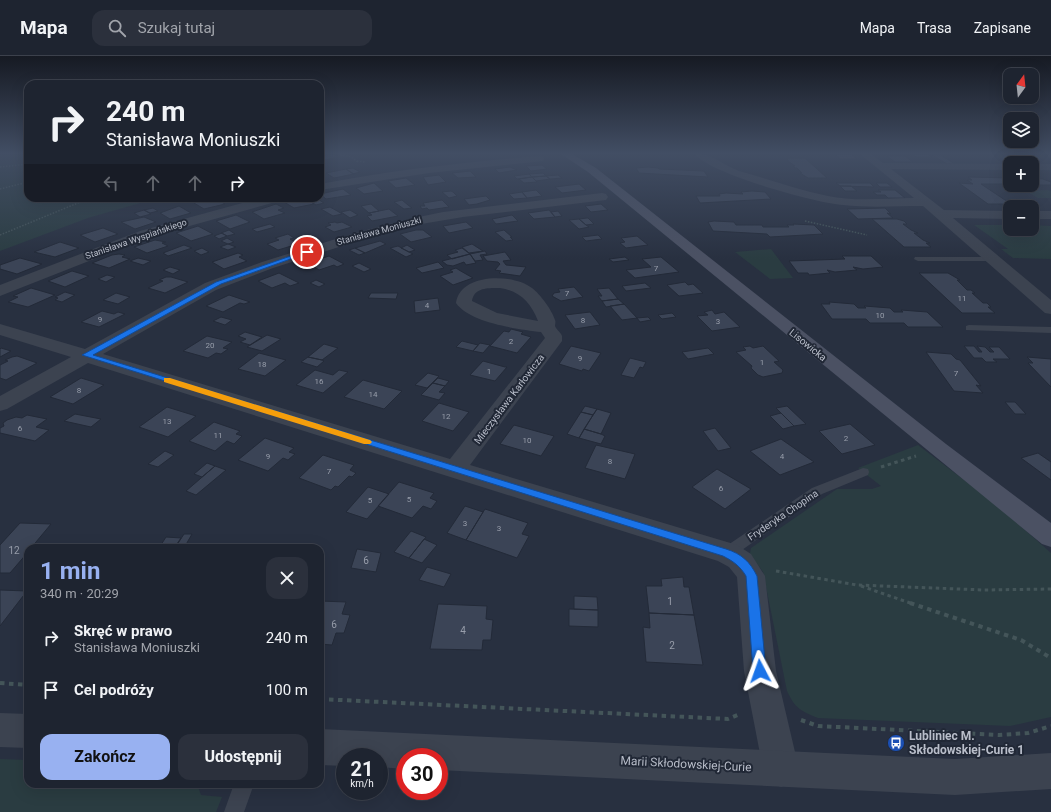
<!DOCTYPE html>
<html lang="pl">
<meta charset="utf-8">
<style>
:root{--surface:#1e2430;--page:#2b303c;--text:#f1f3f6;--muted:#a1a4ab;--line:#3c414c;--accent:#98b1f1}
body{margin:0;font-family:Roboto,sans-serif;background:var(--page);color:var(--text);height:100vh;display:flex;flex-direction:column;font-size:15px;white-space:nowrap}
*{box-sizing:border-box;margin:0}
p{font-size:13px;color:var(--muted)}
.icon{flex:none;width:22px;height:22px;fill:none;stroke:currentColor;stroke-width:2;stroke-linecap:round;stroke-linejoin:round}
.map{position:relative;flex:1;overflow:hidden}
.drawer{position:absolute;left:24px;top:488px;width:300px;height:244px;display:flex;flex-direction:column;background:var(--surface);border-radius:12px;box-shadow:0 4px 16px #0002,0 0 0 1px var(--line)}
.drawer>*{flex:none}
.banner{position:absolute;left:24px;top:24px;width:300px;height:122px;border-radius:12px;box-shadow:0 4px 16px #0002,0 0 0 1px var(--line);background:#1e2430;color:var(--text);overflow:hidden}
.needle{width:26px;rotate:15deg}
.controls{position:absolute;left:1003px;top:12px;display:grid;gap:8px}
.controls a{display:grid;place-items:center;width:36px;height:36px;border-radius:8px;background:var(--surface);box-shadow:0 4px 16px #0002,0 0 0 1px var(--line);font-size:20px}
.speed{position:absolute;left:336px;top:692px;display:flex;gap:8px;font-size:20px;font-weight:700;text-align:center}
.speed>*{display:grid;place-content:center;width:52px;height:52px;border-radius:50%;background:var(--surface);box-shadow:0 4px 16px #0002,0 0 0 1px var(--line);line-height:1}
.speed small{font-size:10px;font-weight:400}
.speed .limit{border:6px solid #d22;background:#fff;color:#111}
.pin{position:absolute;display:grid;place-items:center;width:34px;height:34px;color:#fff;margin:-17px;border:2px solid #fff;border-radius:50%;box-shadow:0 1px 4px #0007}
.me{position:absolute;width:44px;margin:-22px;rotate:356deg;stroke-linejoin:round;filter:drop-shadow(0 0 3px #0008)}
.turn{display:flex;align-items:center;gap:14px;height:84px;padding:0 16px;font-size:18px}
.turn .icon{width:52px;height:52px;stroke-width:2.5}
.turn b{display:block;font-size:28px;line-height:34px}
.lanes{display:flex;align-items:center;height:38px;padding:0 16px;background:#0003;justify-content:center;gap:20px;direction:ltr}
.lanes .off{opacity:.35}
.round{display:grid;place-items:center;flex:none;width:42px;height:42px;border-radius:12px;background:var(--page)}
.overview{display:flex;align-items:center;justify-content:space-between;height:68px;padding:0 16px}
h1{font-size:24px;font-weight:700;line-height:30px;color:var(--accent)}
.cta{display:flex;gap:8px;margin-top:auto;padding:8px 16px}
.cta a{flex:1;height:46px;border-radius:12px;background:var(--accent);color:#111;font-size:16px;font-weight:700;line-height:46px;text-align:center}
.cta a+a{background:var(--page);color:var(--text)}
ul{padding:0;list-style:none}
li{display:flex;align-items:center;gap:12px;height:52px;padding:0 16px}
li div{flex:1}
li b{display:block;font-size:15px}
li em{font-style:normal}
header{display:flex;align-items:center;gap:24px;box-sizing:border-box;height:56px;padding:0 20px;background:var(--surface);border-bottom:1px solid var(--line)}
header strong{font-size:19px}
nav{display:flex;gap:22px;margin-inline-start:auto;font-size:14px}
.search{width:280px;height:36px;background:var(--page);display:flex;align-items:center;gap:10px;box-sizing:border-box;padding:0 14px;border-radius:12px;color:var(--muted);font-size:15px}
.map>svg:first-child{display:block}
.green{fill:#2a3c41}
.building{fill:#3b4456;stroke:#232a38}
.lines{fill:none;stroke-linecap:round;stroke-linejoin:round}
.path-far2{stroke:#445559;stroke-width:1.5;stroke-dasharray:1.5 1.5;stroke-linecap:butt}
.path-far1{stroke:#445559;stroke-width:3;stroke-dasharray:3.5 3.5;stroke-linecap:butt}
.path{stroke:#445559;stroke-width:4;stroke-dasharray:4.5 4.5;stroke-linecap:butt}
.service{fill:#3c4350;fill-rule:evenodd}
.minor{fill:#3c4350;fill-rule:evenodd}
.tertiary{fill:#3c4350;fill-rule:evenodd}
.secondary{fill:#4b5163;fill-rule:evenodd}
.route{fill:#1a73e8;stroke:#114b97}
.slow{fill:#f59e0b}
.labels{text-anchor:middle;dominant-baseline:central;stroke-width:4;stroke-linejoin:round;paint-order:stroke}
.number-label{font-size:8px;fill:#989eab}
.far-street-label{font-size:9px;fill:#b9beca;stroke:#212836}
.street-label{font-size:10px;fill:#b9beca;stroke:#212836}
.near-number-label{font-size:10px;fill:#989eab}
.near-poi-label{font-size:12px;font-weight:bold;fill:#b9beca;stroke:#212836;text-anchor:start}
.near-street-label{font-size:12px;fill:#b9beca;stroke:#212836}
</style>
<header>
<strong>Mapa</strong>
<div class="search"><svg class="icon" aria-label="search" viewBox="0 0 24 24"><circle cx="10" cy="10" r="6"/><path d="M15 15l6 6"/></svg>Szukaj tutaj</div>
<nav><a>Mapa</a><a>Trasa</a><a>Zapisane</a></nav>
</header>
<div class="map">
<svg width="1051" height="756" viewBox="0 0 1051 756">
<rect width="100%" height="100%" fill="#283040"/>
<path class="green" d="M0,98h28v44h130l-70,20 -88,33z
M1047,134l4,1v7h-13l-12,-7z
M974,169h36v4h22v-4l19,1v33l-38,-1 -12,-9h7z
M771,193l22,29 -23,1 -35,-27z
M918,389l79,60 54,48v164l-41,9 -192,-8c-18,-7 -23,-10 -31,-27l-24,-119 -13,-18 1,-6 86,-59h35l9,-3 -23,-18z
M0,703l28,1v24h169l4,11 21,2 -6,15h-216z"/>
<path class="building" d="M333,98l6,3 -19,4 1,-5z
M835,98h16l6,5h-17z
M912,98h16l4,3h-16z
M932,99h9l14,9h-8z
M887,100h18l8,6h-18z
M1021,100h6l12,6h-16l-9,-5h9z
M1000,101h14l9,5h-16z
M787,102h18l22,20h-19l-8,-5h2l-5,-5h-2l-2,-2h2l-7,-5z
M542,109l5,4 -16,2 -5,-5z
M510,111l7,3 -18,3 -4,-4z
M648,111l10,1 1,1 45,2 4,6 -69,-4 -3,-5z
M353,112l7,4 -7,2 -7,-5z
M346,113l8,5 -20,4 -8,-5z
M470,115l6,6 -18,1 -6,-5z
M543,117l3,3 -14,1 -3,-3z
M529,118l3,3 -15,2 -3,-3z
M439,119l7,7 -18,3 -5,-8z
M558,119l4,3 -12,1 -4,-3z
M546,120l4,3 -14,2 -4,-4z
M532,121l5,5 -13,1 -5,-4z
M968,121l42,1v6h-29l30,20h-23l-29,-21 14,1 -6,-4h5z
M406,122l9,7 -19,3 -8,-7z
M1032,122l11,1 8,3v3h-19z
M374,127l9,8 -19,3 -8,-6z
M836,127h34l4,4 -34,-1z
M876,127h11l5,4h-12z
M579,128l7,6 -24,3 -7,-6z
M840,130h11l6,5h-12z
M343,133l8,6 -25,4 -6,-5z
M536,134l6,6 -15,2 -5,-6z
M878,134h17l10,8h-17l-3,-3h-8l-4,-3h8z
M451,135l2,1 4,4 -8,2 -7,-6z
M752,135l13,1 6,7 -71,4 -4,-7h24l-1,-2 7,-1 17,1 -2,-2z
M522,136l5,6 -13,1 -5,-5z
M486,140l4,4 -13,4 -8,1 -5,-6z
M209,142h5l11,6 -21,5 -10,-6z
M305,142l9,6 -20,4 -10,-6z
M305,142h11l8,5 -8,2z
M402,144l6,5 4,3 -8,1 -10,-7z
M442,144l7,7 -20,3 -2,-2 -5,1 -2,-3h5l-2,-3z
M276,148l8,4 -6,2 7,3 -21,6 -12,-7z
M371,148l8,7 -10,2 -8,-7z
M601,148l7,6 -17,2 -6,-6z
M179,150l12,7 -21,6 -10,-6z
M330,151l9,5 3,2 -9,2 -12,-7z
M153,152l5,3 -8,2 -6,-3z
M885,152l6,6 -4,-1 6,5 -35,1 -11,-10z
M389,153l9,7 -26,5 -5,-5 5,-1 -3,-2z
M144,154l7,4 -11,3 -6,-4z
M350,154l8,5 -8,3 -9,-6z
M549,154l6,7 -21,2 -6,-6z
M558,155l4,5 -7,1 -4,-5z
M236,159l14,7 -20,7 -14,-8z
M512,159l6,6 -22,3 -4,-5z
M144,161l12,5 -21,7 -14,-7z
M587,162h1l6,6 -8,1 -7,-6z
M579,163l7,6 3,2 -10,2 -10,-9z
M872,163h25l7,2 3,3h-4l8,6 7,3h-4l9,7 7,3h-4l5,4h-27z
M714,165l20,1 2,3h26l1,2h26l-2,-2h7l-1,-1 21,1 9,9 -53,3 -3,-3 -54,-3 -5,-9z
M335,166l2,1 5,-1 10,5 -18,5 -9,-5 6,-2 -3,-2z
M466,166l7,6 -24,5 -6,-7z
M270,168l5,3 -18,5 -5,-3z
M198,170l15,8 -22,7 -15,-8z
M103,172l15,6 -23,8 -15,-7z
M229,174l6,4 -8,2 -6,-3z
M416,174h7l9,7 -21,5 -11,-8z
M504,174l8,7h-2l3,3 -7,1 -11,-9z
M222,177l5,3 -8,3 -5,-3z
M288,178l6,4 -4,1 8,5 -20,6 -11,-6 12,-4 -4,-2z
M598,179l4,4 -16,2 -4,-4z
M637,180l11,9 -22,3 -6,-5 5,-1 -4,-4z
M227,182l7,4 -6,2 -7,-3z
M155,184l11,2 -4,1 6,3 -21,7 -13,-6z
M380,185l6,3 -21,9 -10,-5z
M60,186l19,6 -24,9 -21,-5z
M228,188l8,3 -8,3 -8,-3z
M472,188l11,7 -14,2 -7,-6z
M184,189l8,3 -24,8 -5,-3z
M407,189l8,5 -6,2 -8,-4z
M398,190l11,6 4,2 -7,3 -16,-9z
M202,192l7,4 -8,3 -7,-4z
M355,192l10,5 -6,2 -10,-5z
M462,192l8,6 -18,5 -5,-4 11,-3 -3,-2z
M485,195l2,3 -7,1 3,5 -8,1 -5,-7z
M505,196l6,8 -8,1 3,4 20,2 -6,9 -21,-3 2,-2 -6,-1 5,-6 -2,-2 -11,-1 -4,-5z
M238,197l5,2 -4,2 8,4 -23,8 -12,-7z
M119,198l6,1 -3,2 8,2 -21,9 -17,-5 20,-8z
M470,198l6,9 -10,2 -2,-3 -11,4 -6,-1 -5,-4z
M329,200l15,8 -7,3 -3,-2 -15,5 -11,-7z
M842,200h29l12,11 -20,2 -10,-2 4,3 -22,2 -8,-2 3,3 -21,2 -1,-2h-10l-9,-12 56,-2z
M625,201l4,3 -16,2 -4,-3z
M661,201l18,15 -44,6 -9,-8 25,-3 -9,-8z
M20,202l22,6 -25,10 -17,-5v-4z
M138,202l13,3 -8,4 -13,-4z
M438,206l6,6 -22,5 -6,-5z
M359,207l12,6 -7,3 -12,-6z
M170,211l10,3 -7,4 -10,-4z
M456,212l3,2 14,8 -20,7 -13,-9 13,-4 -3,-2z
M72,215l17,5 -24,11 -17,-6z
M279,217l20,10 -9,3 -5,-3 -13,5 -14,-7z
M919,217h29l12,7h-3l10,10h4l4,3h-3l11,10h4l4,4h-3l7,6h-33z
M107,219l8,2 -9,5 -8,-3z
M166,221h5l17,5 -23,11 -17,-5 15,-7 -4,-1z
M316,224l9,4 -6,3 -9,-4z
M685,226l3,3 5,-1 10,9 -24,3 -12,-11z
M645,227l6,5 -25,3 -4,-5z
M574,231l9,10 -22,4 -9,-5 2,-3 6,-1 -2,-3z
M31,232l24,7 -27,12 -20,-5 10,-5 -5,-1z
M609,232l9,11 -16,2 -4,-5h4l-5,-7z
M65,236l10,3 -13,7 -7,-2 3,-2 -3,-1z
M116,237l14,4 -12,7 -15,-4z
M371,237h27l-2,6 -28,-1z
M229,239l21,7 -6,2 -4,-1 -17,9 -17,-6z
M438,242l2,12 -25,3 -1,-12z
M618,243l6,5 -18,3 -4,-6z
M829,246l25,2 4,4h8l-2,-2 26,2 4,4h9l-2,-2 26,2 16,15h-35l-4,-4h-34l-4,-4h-34l-11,-15h9z
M624,248l13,14 -15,2 -12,-14z
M712,254l3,4 9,-2 16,15 -28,4 -15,-15 11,-1 -4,-3z
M102,255l12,3 4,-2 7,2 -26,13 -18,-5z
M590,256l10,13 -25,4 -10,-14z
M672,257l4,4 -14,2 -4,-4z
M221,261l11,3 -7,5 -12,-4z
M648,261l3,3 -11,2 -3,-4z
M511,273l12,3 -2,2 10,3 -14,16 -27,-7 14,-15 5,1z
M245,276l17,5 -12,8 -10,-3 6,-3 -8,-3z
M267,279l14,4 -19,12 -15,-4z
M207,280l25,6 -9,6 5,1 -7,5 -5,-1 -8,5 -25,-7z
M462,285l16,4 -5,6 -17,-4z
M480,287l10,2 -7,8 -10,-2z
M324,288l14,4 -16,12 -14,-3z
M571,290l30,7 -12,18 -6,-2 -1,2 -23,-7z
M750,290l3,2 10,-2 16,15 -5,1 9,8 -1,3 -19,4 -5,-2 -7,-7 1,-2 -16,-14 10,-2 -3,-3z
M964,290h10l5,6h3l-5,-6 8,1 5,5h4l-5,-5h10l11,12h-17l4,3h-11l-4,-4h-8z
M708,292l6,6 -26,5 -6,-7z
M0,293l1,-1 10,3 -11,6z
M926,296l25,2 5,5 4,1 21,26 -5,-1 7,8 -29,-2z
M259,297l27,7 -21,16 -27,-7z
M17,300l20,7 -31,17 -6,-2v-13l8,-4 -3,-1 7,-3z
M308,301l14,3 2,1 -7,6 -16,-5z
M1027,301l24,2v28l-23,-24h5z
M630,302l16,4 -3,6 -3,-1 -6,11 -13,-3z
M483,305l22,6h2l-12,14 -25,-6z
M315,314l18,5 6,-5 9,2 -25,21 -27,-8z
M428,317l11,3 -12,12 -12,-3z
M81,322l23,7 -31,19 -23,-7z
M438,322l11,3 -4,5 -12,-3z
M363,324l39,11 -18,18 -40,-12z
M433,327l12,3 -6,6 6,1 -6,7 -18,-5z
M1005,346h10l11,12h-11z
M439,347l30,9 -16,19 -31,-10z
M585,350l12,3 -4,6 -12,-3z
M787,350l19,18 -12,2 -18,-18z
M167,351l29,9 -28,21 -29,-10z
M597,353l14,4 -10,21 -17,-5z
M581,356l12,3 -14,23 -12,-4z
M781,357l13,13 -11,3 -13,-13z
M75,358l26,5 -10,8 -27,-6z
M27,359l20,4 -11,8 13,3 -14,11 -35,-8v-5l4,-2 -1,-3 4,-3 9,-3 6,1z
M214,366l26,9 -4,3 6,2 -8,8 -7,-3 -12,10 -26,-10z
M850,368l25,21 -33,9 -23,-23z
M514,369l40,11 -13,20 -41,-12z
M715,372l16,20 -13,3 -15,-20z
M584,373l17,5 4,2 -4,8 -22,-6z
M265,382l29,10 -5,4 6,2 -7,6 -5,-2 -15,13 -30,-11z
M781,383l33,23 -34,13 -30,-24z
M596,389l39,9 -10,25 -40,-11z
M165,395l9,4 -16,12 -10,-3z
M1038,397l13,9v18l-30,-22z
M323,399l31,10 -4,5 6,3 -4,4 -3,-1 -11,11 -3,-1 -4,4 -32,-12z
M207,407l8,3 -13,11 -8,-3z
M215,410l11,4 -30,25 -10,-4z
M717,413l34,20 -26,20 -33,-22z
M399,426l35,11 -4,5 7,3 -6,8 -8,-3 -11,12 -34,-12z
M368,431l21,7 -22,25 -21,-7z
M465,450l18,6 -17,28 -19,-7z
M485,453l43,14 -6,11 7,2 -12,22 -51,-18z
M20,467l31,1 -20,24h-3v4l-18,21h-10v-28z
M411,475l15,6 -17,21 -15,-6z
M184,478h8l-8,14h-9z
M166,481l15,1 -7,10h-15z
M424,483l13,6 -15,18 -13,-5z
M357,493l24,4 -5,19 -25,-4z
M427,511l24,7 -7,13 -25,-7z
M683,521l1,10h5l5,28 -45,-2 -3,-27h16l-1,-7z
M0,534l27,1 -27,35z
M574,540l23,1 1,13 -24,-1z
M320,545l26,1 -4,12 8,1 -6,18h-8l-4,12 -12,-1z
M438,548l49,2 -1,13 7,1 -2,20h-8l-1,10 -52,-1z
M569,553l29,1v17l-29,-1z
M649,557l45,2 9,50 -57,-3 -3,-35 7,1z"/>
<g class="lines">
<path class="path-far2" d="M340,99l11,2 7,5
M341,99l8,-1
M357,105l8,1
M0,111l28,-3
M0,133l28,-7
M805,165l62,14
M0,179l90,-37"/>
<path class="path-far1" d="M881,411l35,-11
M776,515l81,14 127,5 67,-1
M861,530l52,18"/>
<path class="path" d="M910,547l111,37 30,18
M0,627l28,2
M320,643l408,20 12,-5
M801,664l17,6 181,9 29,-2 23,-7"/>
<path class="service" d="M915,201h78l4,2 -4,2h-75l-4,-2z
M969,269l82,2v6l-85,-3v-4z
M863,412l5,1 1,3 -1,3 -46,19 -90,63 -5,2 -5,-2 -2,-4 2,-4 90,-61z
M234,728h20l-10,28h-20z"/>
<path class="minor" d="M695,98c15,-2 29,12 44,17 30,8 59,19 89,25 27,6 58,2 86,2l-54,-44h11l12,9 127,1v6l-119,-1 53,41 66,1v8l-57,-1 98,82v14l-6,-1 -122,-107c-26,0 -54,2 -80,-1 -27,-2 -133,-31 -148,-51z
M539,100l4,1 1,2 -1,2 -114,12 -109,17v-6c73,-14 146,-22 219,-28z
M1032,108h19v6h-19z
M602,137l4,1 2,3 -2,3 -143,17 -54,9 -45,13 -91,29 -57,22 -113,64 347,105 95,-121 -4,-6c-24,-3 -71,-9 -85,-29 4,-30 56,-30 76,-15 8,6 20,22 23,32 1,2 0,4 0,6 1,3 6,7 7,10v5l-92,124 257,77 10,3 14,9 14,22 11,95 23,98 -5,13 -13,5 -13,-5 -5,-13 -19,-98 -7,-94 -8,-10 -11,-6 -630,-198 -81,46 -7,2v-15l71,-39 -71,-22v-11l85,25 120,-66 57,-21 93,-29 54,-14 34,-7zM500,232c20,3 31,15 38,33l-41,-8 -25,-12c2,-14 17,-13 28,-13z
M261,142h20l-2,3 -129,36 -150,59v-11l140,-54z
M1032,155h19v8h-19z"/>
<path class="tertiary" d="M0,657l28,1v34l-28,-1z
M320,673l635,30 96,-6v36l-96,6 -516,-25v-13h-34v12l-26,-2v-10h-34v9l-25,-1z"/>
<path class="secondary" d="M561,98h11l24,14 350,276 105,79v24l-9,-3 -454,-372z"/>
</g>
<linearGradient id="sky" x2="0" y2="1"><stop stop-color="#161a23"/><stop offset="0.48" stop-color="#424e64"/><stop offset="1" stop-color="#424e64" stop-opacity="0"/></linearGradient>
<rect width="1051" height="203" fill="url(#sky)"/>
<path class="route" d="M305,195l5,1 -89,32 -128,71 633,194c16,5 24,13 31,27l9,95 -2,4 -4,2 -5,-2 -2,-4 -7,-95c-6,-10 -13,-15 -23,-20l-641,-201 134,-73z"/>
<path class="slow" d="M164,322h6l200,62 2,2 -2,2h-6l-200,-62z"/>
<defs>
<g id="bus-disc" transform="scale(0.9)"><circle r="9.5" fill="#1a4fb4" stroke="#212836"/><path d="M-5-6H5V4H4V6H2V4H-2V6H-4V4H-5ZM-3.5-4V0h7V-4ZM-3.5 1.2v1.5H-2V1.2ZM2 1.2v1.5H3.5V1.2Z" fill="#fff"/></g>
</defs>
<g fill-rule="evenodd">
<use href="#bus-disc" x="896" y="687"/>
</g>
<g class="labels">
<g class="number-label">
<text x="656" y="212">7</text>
<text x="567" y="237">7</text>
<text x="962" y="242">11</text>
<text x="427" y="249">4</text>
<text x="880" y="259">10</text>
<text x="100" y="263">9</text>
<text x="583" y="264">8</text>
<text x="718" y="265">3</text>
<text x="511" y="285">2</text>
<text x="210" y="289">20</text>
<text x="580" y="302">9</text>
<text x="762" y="306">1</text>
<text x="262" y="308">18</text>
<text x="489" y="315">1</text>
<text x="956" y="317">7</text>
<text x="319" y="325">16</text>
<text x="79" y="334">8</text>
<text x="373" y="338">14</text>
<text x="446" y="360">12</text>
<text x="167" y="365">13</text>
<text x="20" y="372">6</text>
<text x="218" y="379">11</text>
<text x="846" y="382">2</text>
<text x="527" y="384">10</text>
<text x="268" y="400">9</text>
<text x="782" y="400">4</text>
<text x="610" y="405">8</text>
<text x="329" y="415">7</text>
<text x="721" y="432">6</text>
<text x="409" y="443">5</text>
<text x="370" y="444">5</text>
<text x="465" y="467">3</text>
<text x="499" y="472">3</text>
</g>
<g class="far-street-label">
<text transform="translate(379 175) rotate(-15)">Stanisława Moniuszki</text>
<text transform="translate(136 183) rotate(-19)">Stanisława Wyspiańskiego</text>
</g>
<g class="street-label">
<text transform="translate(808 289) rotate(39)">Lisowicka</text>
<text transform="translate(509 343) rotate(-53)">Mieczysława Karłowicza</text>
<text transform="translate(783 459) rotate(-34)">Fryderyka Chopina</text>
</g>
<g class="near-number-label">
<text x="14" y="494">12</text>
<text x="366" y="504">6</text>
<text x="670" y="545">1</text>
<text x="334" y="568">6</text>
<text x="463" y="574">4</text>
<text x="672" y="589">2</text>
</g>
<g class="near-poi-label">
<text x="909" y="680">Lubliniec M.<tspan x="909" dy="14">Skłodowskiej-Curie 1</tspan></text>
</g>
<g class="near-street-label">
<text transform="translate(686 708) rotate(3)">Marii Skłodowskiej-Curie</text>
</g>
</g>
</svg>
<div class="controls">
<a><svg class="needle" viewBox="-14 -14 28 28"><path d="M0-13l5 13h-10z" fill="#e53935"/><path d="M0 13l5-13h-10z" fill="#a1a4ab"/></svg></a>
<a><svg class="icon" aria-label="layers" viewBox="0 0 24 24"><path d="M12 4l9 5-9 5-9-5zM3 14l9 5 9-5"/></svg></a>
<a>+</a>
<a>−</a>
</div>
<div class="speed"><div>21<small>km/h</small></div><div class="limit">30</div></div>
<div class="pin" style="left:307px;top:196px;background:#d93025"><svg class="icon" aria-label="arrive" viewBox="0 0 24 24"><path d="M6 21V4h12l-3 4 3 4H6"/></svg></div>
<svg class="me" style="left:760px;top:615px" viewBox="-20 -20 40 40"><path d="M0-17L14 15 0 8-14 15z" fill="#1a73e8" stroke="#fff" stroke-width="4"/></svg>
<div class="banner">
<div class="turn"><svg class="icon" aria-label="right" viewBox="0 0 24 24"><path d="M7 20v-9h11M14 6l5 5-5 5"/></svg><div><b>240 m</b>Stanisława Moniuszki</div></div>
<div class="lanes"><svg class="icon off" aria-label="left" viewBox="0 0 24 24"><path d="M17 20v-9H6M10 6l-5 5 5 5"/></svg><svg class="icon off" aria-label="ahead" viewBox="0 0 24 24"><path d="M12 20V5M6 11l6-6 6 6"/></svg><svg class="icon off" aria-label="ahead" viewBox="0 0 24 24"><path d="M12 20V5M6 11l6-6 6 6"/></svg><svg class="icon" aria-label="right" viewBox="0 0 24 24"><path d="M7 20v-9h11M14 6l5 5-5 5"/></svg></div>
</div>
<section class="drawer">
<div class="overview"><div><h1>1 min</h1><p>340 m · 20:29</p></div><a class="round"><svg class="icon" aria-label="close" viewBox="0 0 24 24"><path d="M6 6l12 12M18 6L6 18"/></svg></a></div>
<ul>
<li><svg class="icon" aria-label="right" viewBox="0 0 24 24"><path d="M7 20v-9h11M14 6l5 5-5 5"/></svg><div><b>Skręć w prawo</b><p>Stanisława Moniuszki</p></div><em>240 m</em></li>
<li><svg class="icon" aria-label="arrive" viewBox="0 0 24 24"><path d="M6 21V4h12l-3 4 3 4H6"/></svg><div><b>Cel podróży</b></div><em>100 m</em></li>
</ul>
<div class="cta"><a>Zakończ</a><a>Udostępnij</a></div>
</section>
</div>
